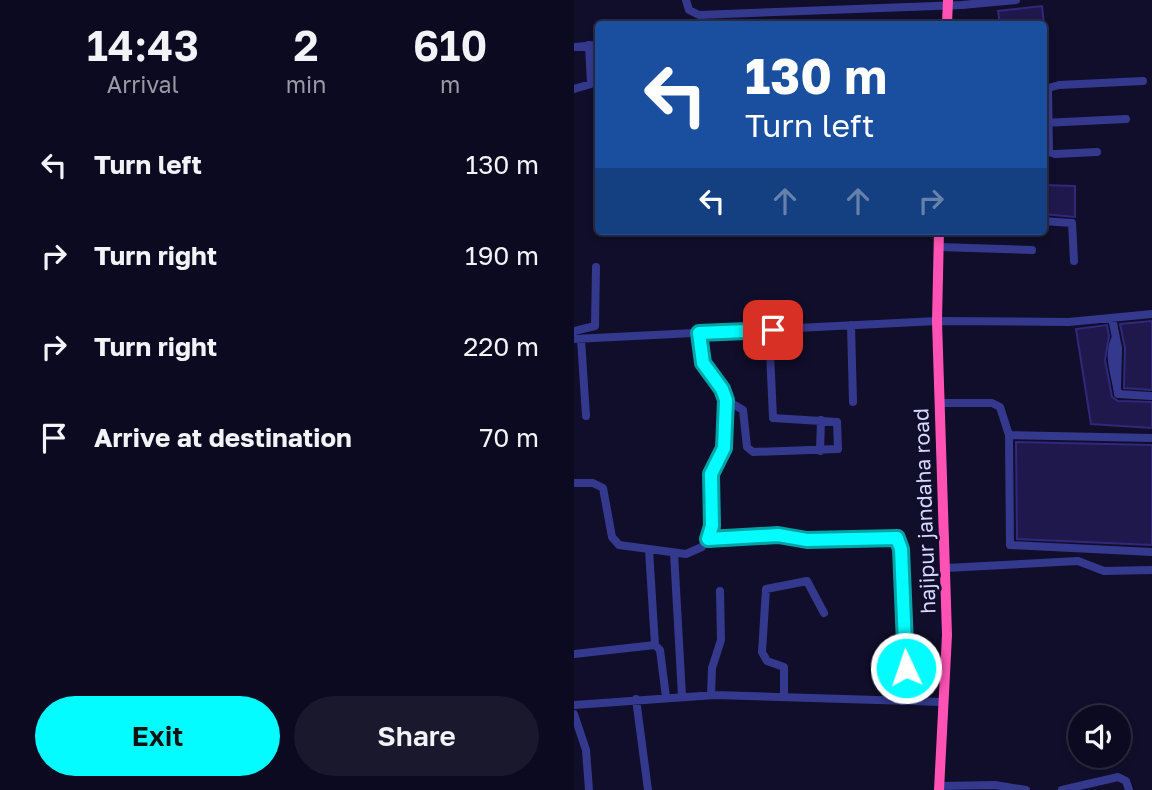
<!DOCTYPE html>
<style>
:root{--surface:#0c0a20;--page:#1a182d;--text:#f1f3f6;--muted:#9a9aa5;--line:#2c2b3e;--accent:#03fcff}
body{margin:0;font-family:"Golos Text",sans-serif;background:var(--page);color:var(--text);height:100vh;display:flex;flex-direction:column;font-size:26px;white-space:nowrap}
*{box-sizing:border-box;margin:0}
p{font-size:23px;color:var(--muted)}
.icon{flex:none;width:38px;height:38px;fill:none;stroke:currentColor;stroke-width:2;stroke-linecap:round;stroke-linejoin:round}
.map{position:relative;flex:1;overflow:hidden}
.panel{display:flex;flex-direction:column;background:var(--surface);width:574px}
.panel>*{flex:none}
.hud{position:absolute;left:21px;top:21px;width:452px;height:214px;border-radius:7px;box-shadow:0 4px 10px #0003,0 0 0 2px var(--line);background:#1a4fa0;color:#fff;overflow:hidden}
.buttons{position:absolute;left:494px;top:705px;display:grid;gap:14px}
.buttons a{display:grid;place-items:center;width:63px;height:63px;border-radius:50%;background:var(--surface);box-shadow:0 4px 10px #0003,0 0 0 2px var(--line);font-size:35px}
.pin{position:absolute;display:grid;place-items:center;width:60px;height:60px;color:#fff;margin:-30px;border-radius:14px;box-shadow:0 4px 10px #0006}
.me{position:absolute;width:77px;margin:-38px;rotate:357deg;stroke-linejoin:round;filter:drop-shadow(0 0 5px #0008)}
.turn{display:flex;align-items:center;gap:24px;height:147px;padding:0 35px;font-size:32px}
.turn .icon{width:91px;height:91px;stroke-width:2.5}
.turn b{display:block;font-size:49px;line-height:60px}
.lanes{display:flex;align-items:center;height:66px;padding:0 35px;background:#0003;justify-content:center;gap:35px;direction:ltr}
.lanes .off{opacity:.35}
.eta{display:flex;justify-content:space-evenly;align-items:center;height:119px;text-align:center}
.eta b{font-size:42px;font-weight:600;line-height:49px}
.action{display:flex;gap:14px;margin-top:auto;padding:14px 35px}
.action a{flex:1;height:80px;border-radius:42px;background:var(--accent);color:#111;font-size:28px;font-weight:600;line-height:80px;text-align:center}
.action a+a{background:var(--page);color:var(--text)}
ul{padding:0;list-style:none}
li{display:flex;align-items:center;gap:21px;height:91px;padding:0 35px}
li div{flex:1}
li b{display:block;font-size:26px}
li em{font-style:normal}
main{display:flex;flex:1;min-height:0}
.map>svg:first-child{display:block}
.building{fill:#1e184d;stroke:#31287b;stroke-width:2}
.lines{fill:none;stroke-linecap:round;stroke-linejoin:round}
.minor{stroke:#34398e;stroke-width:8}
.highway{stroke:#ff52b4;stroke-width:10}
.route-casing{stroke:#02a4a6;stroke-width:18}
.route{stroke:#03fcff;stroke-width:12}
.labels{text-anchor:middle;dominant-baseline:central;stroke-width:5;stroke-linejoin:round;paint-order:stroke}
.street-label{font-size:21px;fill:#d8d7ff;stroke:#100e2a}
</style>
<main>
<section class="panel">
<div class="eta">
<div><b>14:43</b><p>Arrival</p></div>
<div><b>2</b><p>min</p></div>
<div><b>610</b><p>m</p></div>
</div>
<ul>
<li><svg class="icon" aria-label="left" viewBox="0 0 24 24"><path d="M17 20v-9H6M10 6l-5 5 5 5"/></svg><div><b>Turn left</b></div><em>130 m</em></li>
<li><svg class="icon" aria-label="right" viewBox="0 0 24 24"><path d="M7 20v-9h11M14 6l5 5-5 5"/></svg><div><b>Turn right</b></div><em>190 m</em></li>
<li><svg class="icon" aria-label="right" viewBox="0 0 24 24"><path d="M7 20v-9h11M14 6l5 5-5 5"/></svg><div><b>Turn right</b></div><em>220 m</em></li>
<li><svg class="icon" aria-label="arrive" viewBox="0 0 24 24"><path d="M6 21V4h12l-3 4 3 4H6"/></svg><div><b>Arrive at destination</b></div><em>70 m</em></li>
</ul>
<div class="action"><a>Exit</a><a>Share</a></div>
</section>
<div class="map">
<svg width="578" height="790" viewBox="0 0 578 790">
<rect width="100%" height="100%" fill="#100e2a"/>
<path class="building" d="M468,6l2,18h-44l-2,-13z
M469,185l32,1v31l-32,-3z
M578,321v69l-28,-2 1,-40 -5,-24z
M533,325l2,11 -4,24 7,37 6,4 34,1v26l-61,-4 -15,-95z
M442,442l136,3v100l-135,-6z"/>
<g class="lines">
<path class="minor" d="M112,0l3,10 10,5 263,-10 54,-5
M0,47l24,-2
M0,89l17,-5 -2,-39
M469,123l83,-4
M523,152l-42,2 -6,-2 -1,-64 11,-3 84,-4
M469,221l29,2 2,38
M365,247l93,3
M538,318l6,30 -1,38
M277,325l2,77
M0,331l21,-5 1,-59
M0,339l363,-18 132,1 83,-8
M7,339l5,77
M541,339c-8,18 1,37 3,55l33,2
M152,400l17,10 4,37 6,5 85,-3 -1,-27 -64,-4 -4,-88
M366,403h52l8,4 9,28 1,110 142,7
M435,435l143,3
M246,451l1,-31
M0,483h19l10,5 9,49 7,8 67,9 16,-7 10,-21 -1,-52 13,-26 2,-48 -4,-11 -19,-26 -4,-30
M134,539l70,-4 29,5 90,-2 4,11 5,119
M75,550l6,95
M100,553l8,143
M372,568l132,-7 26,10 48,-1
M0,654l81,-9 5,5 6,47
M137,695l1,-27 9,-28 -1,-49
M210,695v-28l-17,-6 -5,-9 4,-63 41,-8 17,32
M62,699l12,91
M0,705l141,-10 228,7
M0,714l12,36 3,40
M365,786l56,-1 31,5
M488,790l56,-13 8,4 3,9"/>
<path class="highway" d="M373,24l1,-24
M365,790l8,-155 -10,-314 2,-90"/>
</g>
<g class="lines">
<g class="route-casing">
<path id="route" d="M199,330l-74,3 4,30 19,26 4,11 -2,48 -13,26 1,52 -4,13 70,-4 29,5 90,-2 4,11 5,119"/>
</g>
<use href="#route" class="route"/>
</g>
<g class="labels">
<g class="street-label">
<text transform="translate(350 511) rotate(-92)">hajipur jandaha road</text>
</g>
</g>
</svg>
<div class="buttons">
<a><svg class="icon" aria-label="sound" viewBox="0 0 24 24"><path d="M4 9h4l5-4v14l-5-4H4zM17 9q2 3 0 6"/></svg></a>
</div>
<div class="pin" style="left:199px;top:330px;background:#d93025"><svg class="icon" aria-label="arrive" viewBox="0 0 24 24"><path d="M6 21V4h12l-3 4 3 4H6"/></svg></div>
<svg class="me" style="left:332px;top:668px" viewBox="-20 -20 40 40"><circle r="17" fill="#03fcff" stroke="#fff" stroke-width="3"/><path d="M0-11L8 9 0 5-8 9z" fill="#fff"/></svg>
<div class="hud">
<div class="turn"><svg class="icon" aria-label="left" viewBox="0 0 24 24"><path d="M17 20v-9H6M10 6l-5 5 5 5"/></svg><div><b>130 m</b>Turn left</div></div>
<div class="lanes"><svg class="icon" aria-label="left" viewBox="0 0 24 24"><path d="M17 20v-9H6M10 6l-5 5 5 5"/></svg><svg class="icon off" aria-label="ahead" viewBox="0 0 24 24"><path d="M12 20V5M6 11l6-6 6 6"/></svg><svg class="icon off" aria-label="ahead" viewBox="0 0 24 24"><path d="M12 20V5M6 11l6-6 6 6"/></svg><svg class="icon off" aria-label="right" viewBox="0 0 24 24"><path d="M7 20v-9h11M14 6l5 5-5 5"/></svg></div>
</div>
</div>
</main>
